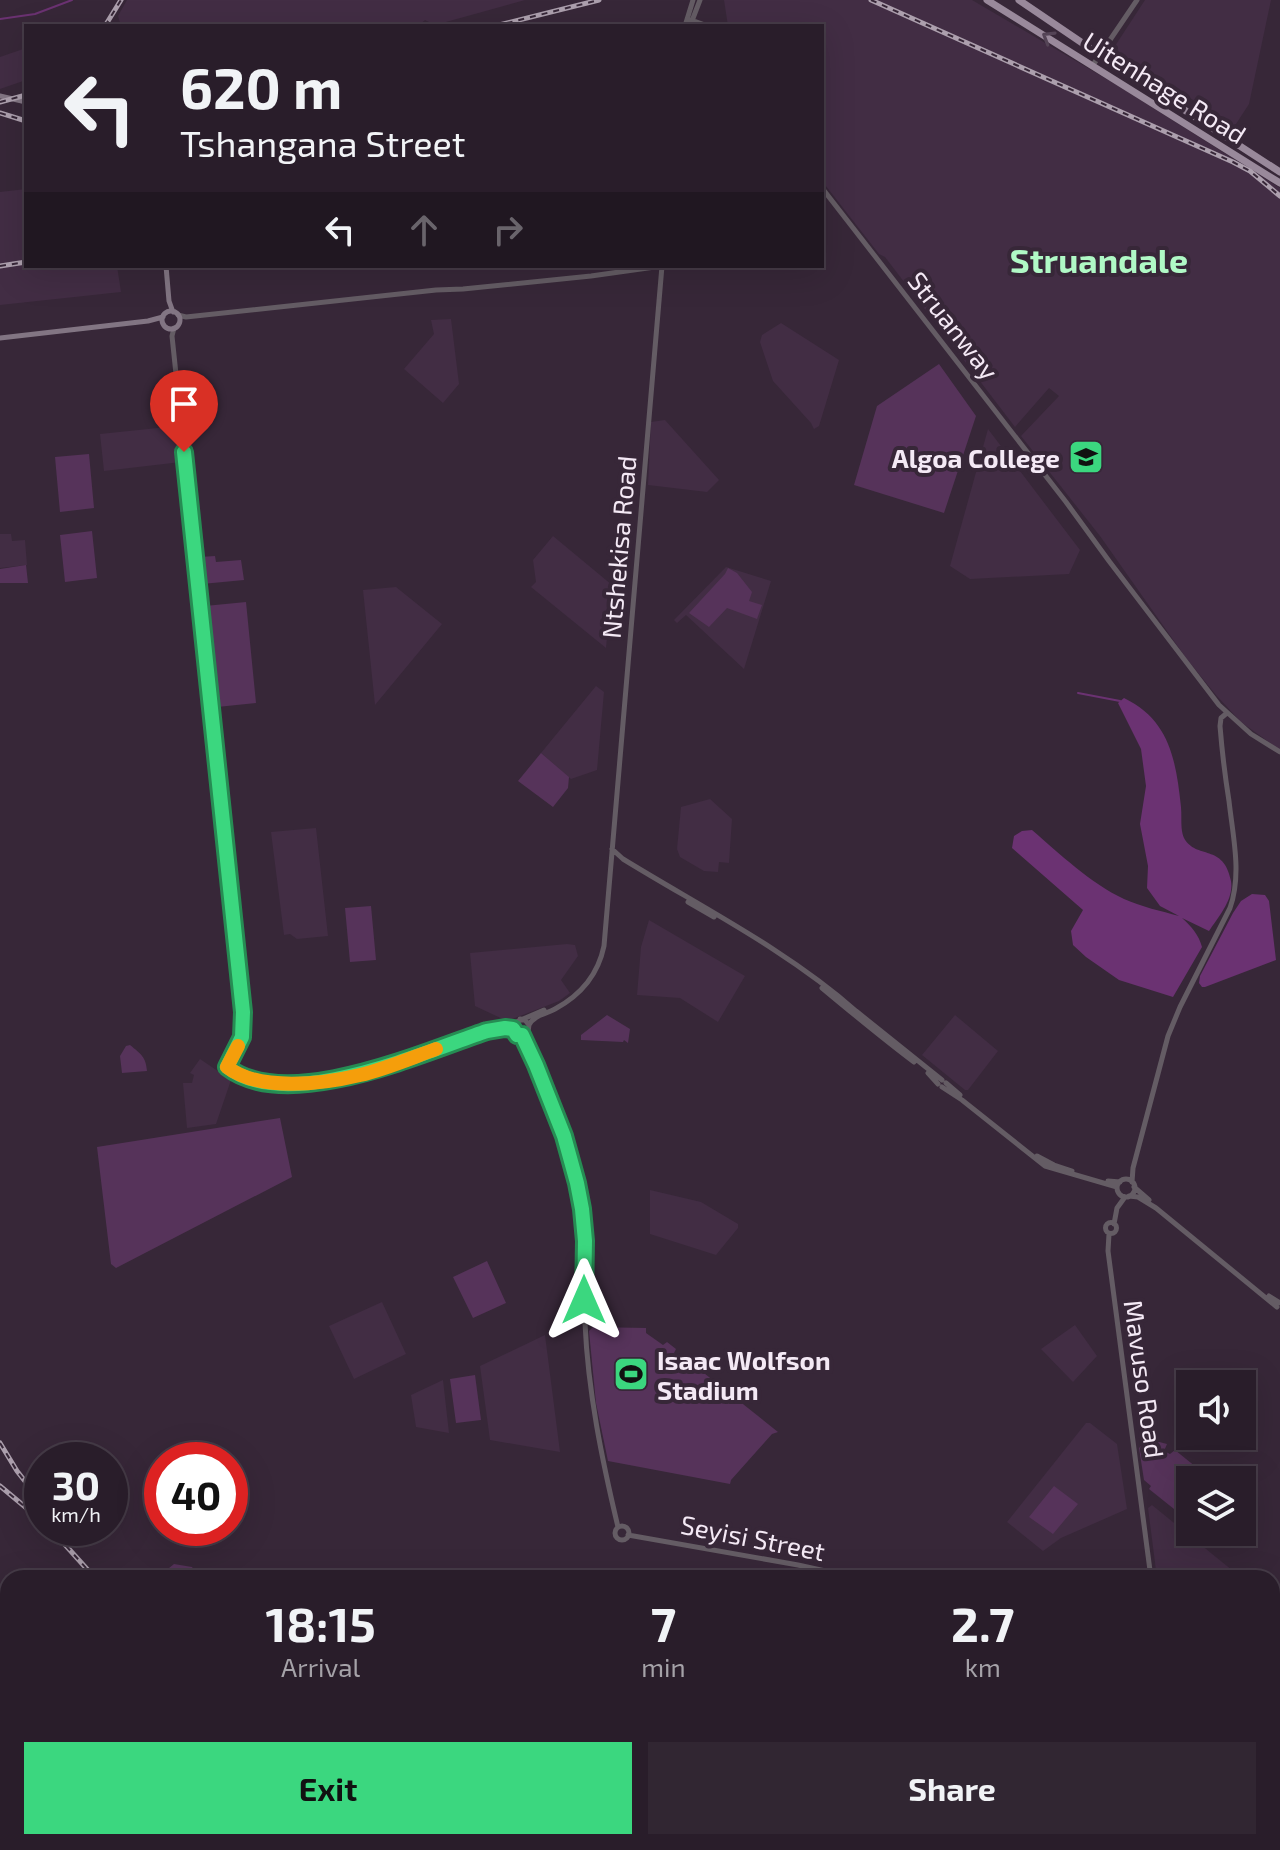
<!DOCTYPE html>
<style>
:root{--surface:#291d2a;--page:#312632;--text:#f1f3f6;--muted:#a5a2a8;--line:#453b47;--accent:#3bd77f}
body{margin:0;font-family:"Exo 2",sans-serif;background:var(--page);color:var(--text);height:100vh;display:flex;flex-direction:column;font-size:30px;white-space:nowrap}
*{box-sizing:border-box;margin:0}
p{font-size:26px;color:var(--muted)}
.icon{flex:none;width:44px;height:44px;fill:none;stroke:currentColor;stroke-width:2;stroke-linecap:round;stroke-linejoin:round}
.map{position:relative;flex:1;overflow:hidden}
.panel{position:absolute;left:0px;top:1570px;width:1280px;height:280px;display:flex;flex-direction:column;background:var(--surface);border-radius:24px 24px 0 0;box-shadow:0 8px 32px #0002,0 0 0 2px var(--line)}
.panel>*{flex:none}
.hud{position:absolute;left:24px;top:24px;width:800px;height:244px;border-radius:0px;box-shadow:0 8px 32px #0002,0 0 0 2px var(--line);background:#291d2a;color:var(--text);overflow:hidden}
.fabs{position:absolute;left:1176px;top:1370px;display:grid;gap:16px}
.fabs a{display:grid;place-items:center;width:80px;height:80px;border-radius:0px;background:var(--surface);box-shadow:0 8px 32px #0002,0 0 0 2px var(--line);font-size:40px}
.speed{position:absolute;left:24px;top:1442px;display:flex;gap:16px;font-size:40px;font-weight:700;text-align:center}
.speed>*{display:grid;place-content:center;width:104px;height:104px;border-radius:50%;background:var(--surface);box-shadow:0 8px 32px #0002,0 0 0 2px var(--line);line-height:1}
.speed small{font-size:20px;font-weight:400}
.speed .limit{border:12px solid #d22;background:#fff;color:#111}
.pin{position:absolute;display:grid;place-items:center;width:68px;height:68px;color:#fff;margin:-82px -34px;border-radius:50% 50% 50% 0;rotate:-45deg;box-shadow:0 0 8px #0007}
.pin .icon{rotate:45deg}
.me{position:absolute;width:88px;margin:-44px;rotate:0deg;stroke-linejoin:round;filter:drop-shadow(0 0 6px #0008)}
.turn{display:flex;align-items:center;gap:28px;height:168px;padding:0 24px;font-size:36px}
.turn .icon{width:104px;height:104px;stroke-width:2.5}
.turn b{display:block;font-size:56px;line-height:68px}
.lanes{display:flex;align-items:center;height:76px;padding:0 24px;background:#0003;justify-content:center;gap:40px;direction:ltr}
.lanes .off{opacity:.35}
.eta{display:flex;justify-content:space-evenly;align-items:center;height:136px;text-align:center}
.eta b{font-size:48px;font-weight:700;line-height:56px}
.cta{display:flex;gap:16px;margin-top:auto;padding:16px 24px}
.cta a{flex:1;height:92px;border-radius:0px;background:var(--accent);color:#111;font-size:32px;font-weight:700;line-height:92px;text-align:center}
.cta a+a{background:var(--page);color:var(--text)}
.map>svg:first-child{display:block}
.built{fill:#422d44}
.green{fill:#56335a}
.water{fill:#6b3272}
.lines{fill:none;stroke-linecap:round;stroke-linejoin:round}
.stream{stroke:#6b3272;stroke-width:2}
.tertiary{stroke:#645c64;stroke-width:5}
.secondary{stroke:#827583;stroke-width:5}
.primary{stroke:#99899b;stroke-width:7}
.rail-casing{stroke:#ac9fad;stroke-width:5}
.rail{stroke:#372738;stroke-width:2;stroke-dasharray:6;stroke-linecap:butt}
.oneway{stroke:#544456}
.route-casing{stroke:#268c53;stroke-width:20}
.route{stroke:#3bd77f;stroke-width:14}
.slow{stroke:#f59e0b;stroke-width:14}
.labels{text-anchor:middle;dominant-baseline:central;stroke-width:8;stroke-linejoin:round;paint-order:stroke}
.street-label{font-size:26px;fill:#f4e9f5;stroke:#372738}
.poi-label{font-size:26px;font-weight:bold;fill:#f4e9f5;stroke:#372738;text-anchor:end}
.district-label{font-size:34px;font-weight:bold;fill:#b0f9c6;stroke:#372738}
</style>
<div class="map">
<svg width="1280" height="1850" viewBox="0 0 1280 1850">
<rect width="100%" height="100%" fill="#372738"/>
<path class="built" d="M127,0h398l-90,25 -10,-5 -7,6h-297l-3,-10z
M724,0h248l143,84 165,104v562l-39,-28 -25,-27 -30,-37 -86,-122 -79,-100 38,-40 -10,-8 -34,39 -130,-170 -6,-3 -57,-73v-155h-94z
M1145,0h126l-22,104 -13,20 -4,1 -115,-74 -2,-5z
M26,48v32l-26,9v-32z
M26,189v77h91l4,26 -121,13v-113z
M451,319l8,65 -16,19 -39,-34 30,-35 -3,-14z
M781,323l58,37 -20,66 -5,3 -3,-6 -38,-42 -13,-39 2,-7z
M665,420l54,60 -12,12 -59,-7 3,-63z
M177,426l4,36 -77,9 -4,-37z
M988,429l92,121 -11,24 -99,5 -20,-13z
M0,534h11l1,7 13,-1 2,25 -27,3z
M553,536l59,49 -6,63 -75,-61 5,-5 -3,-22z
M726,567l45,14 -27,88 -58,-54 -9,8 -3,-3z
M396,587l46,37 -67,81 -12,-115z
M596,686l8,6 -7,78 -26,9 -30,-26z
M710,799l22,20 -3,44 -10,-1 -1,10 -14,-1 -24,-14 -3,-8 4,-42z
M316,828l12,108 -31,3 -7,-5 -6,1 -13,-103z
M649,920l96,56 -27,46 -38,-24 -43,-3 4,-48z
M567,944l8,1 3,11 -17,24 9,13 -11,8 -52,20 -32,-15 -5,-53z
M955,1015l43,36 -30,39h-3l-43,-35z
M200,1059l31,21 -15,44 -29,4 -4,-45h9l2,-8 -4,-2z
M650,1190l51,12 37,22v4l-22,27 -66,-21z
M382,1302l24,52 -52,25 -25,-53z
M1075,1325l22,31 -24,26 -32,-33z
M545,1335l15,117 -70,-12 -10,-74z
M443,1380l6,53 -33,-6 -5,-32z
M1086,1423h4l27,21 10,65 -66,29 -18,13 -36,-29z
M1152,1505l86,70 -2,3h-79l-9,-70z
M99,1842h210l7,8h-211z"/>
<path class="green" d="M939,364l37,52 -32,97 -90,-28 23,-79z
M89,454l5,54 -34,4 -5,-55z
M92,531l5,47 -32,4 -5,-47z
M215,556l1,6 25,-2 3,20 -42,4 -2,-27z
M26,565l2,18h-28v-14z
M728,568l9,5 15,19 -3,9 13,4 -5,14 -30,-11 -18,19 -20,-14 36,-39z
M246,602l10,101 -39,4 -12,-101z
M541,753l28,24 -1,11 -15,19 -35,-26z
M371,906l5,54 -26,2 -5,-54z
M607,1015l23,14 -2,14 -4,-3 -1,2 -42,-2v-5z
M130,1045c11,9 16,12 17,26l-25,2 -2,-17 6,-10z
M280,1118l12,59 -176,91 -5,-4 -14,-117z
M487,1261l19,42 -33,15 -20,-41z
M593,1327l53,1v5l17,12 4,-3 9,7 -2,4 7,6 4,-1 93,74 -6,2 -41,46 -1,4 -122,-23 -12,-58 -7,-72z
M475,1375l6,45 -25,3 -6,-44z
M1148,1439l19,5 -3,7 6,3 5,-4 37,30h-22v30l-6,7 -35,-28 2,-3 -7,-6 -5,-32z
M1054,1486l24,18 -25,30 -24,-17z
M174,1564l18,3 7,11h-84l9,-4 34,3z
M343,1842h127l-2,8h-118z
M555,1842h176l3,8h-176z"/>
<path class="water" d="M1124,698c46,22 52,63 57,109 1,10 -1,22 3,31 12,22 40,5 47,43 3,18 -12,35 -22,50l-27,-13c9,8 17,17 20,29l-29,50 -54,-17 -33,-23 -13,-12 -2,-14 12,-21 -71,-62 2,-12 8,-5 10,-1c28,24 58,53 92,69 18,8 37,12 55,17l-19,-10 -13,-18 1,-22 -8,-42 6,-38 -5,-37 -23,-46z
M1252,894l13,1 4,6 7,59 -71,27h-3l-3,-4 1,-7 33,-63 8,-12z"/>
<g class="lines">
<path class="stream" d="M0,19l35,-5 37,-14
M1078,693l42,8"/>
<path class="tertiary" d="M691,20l17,6
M685,26l8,-26
M690,26l10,-26
M1093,65l44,-65
M822,188l244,314 43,59
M178,315l8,2 250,-27 27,-1 128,-13 71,-10
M174,328l-2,8 71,676 -1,25 -15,30c51,39 154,2 208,-17 21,-8 42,-15 63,-24l16,-3
M1109,561l110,144 32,29 29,18
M612,849l11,10c78,48 164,91 233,152l86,69
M688,902l26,15
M822,988c30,25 60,50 92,74
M520,1019l5,1 4,5 -1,7 -6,3 -8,-4v-8l30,-13
M529,1025c5,-10 17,-11 26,-16 26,-14 43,-34 49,-63l58,-680
M526,1034c19,57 47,113 56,173 5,39 1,77 3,116 3,69 17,137 33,204
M928,1073l10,11
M946,1083l14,12
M942,1087l20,13 83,66 72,21
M1037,1156l17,9 18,6
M1117 1188a9 9 0 1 1 18 0a9 9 0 1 1-18 0Z
M1108,1181l12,1
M1132,1182l1,-14 35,-132 12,-29 50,-99c12,-34 3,-71 -1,-107 -4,-25 -7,-50 -9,-75l1,-8 6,-5
M1134,1187l15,13
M1129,1196l9,1 18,11 121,99
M1105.5 1228a5.5 5.5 0 1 1 11 0a5.5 5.5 0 1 1-11 0Z
M1114,1224l3,-16 8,-11
M1109,1234l-1,17 43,327
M1269,1296l11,7
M615 1533a7 7 0 1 1 14 0a7 7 0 1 1-14 0Z
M628,1535l170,30 32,7 15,6
M1272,1779l8,6"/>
<path class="secondary" d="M0,96l26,6
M166,266l3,35 4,11
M162 320a9 9 0 1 1 18 0a9 9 0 1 1-18 0Z
M0,338l148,-17 15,-4
M1272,1712l8,-5
M1087,1850l11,-8"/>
<path class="primary" d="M987,0l293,183
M1019,0l81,55 180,117
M1108,44l1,9 3,8"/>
<g class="rail-casing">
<path id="rail" d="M871,0l362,162 17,9 30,25
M105,26l16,-26
M495,26l104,-26
M0,102l26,-7
M0,113l26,8
M0,266l26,-4
M0,1443l17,28 25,32
M0,1486l42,35
M50,1528l45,50
M317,1842l6,8"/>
</g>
<use href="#rail" class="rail"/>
</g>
<defs><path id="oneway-chevron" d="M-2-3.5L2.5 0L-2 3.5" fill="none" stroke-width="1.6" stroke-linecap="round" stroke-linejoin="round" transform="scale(2)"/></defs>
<use class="oneway" href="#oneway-chevron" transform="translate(1048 37) rotate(-149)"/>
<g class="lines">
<g class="route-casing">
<path id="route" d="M184,452l59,560 -1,25 -15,30c60,47 197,-15 260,-36l18,-3 8,1 4,6h5l14,30 28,71 13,47 5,26 3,32 -1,59"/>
</g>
<use href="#route" class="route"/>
<path class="slow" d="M238,1046l-11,21c32,25 96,17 133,8 26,-6 51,-17 76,-26"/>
</g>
<defs>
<g id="university-square" transform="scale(1.8)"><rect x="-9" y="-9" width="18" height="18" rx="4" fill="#3bd77f" stroke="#372738"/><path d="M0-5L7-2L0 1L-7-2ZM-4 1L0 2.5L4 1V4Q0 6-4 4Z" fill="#111"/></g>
<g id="stadium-square" transform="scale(1.8)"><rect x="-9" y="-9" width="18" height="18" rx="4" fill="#3bd77f" stroke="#372738"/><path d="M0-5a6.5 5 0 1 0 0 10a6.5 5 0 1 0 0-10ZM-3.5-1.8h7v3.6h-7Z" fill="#111"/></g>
</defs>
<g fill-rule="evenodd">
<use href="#university-square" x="1086" y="457"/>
<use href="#stadium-square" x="631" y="1374"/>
</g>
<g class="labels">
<g class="street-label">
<text transform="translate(1165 87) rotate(32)">Uitenhage Road</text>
<text transform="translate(954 325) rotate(52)">Struanway</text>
<text transform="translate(618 547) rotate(-85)">Ntshekisa Road</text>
<text transform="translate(1145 1379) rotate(82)">Mavuso Road</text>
<text transform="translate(753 1537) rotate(11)">Seyisi Street</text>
</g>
<g class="poi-label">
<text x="1060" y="457">Algoa College</text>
<text x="657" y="1359" text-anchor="start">Isaac Wolfson<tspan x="657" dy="30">Stadium</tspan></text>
</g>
<g class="district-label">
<text x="1099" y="259">Struandale</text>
</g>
</g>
</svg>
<div class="fabs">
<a><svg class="icon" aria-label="sound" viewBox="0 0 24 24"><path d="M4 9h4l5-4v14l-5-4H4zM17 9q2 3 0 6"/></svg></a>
<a><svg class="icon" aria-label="layers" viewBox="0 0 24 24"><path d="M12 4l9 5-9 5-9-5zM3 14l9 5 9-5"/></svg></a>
</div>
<div class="speed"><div>30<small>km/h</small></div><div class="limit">40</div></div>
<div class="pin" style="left:184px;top:452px;background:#d93025"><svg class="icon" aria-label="arrive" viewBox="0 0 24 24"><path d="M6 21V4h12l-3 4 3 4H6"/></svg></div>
<svg class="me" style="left:584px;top:1300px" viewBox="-20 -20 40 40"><path d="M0-17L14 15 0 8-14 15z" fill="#3bd77f" stroke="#fff" stroke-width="4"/></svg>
<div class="hud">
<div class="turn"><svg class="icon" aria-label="left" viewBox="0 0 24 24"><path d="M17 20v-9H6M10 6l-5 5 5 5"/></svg><div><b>620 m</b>Tshangana Street</div></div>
<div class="lanes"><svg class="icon" aria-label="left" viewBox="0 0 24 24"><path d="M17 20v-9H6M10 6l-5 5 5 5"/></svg><svg class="icon off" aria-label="ahead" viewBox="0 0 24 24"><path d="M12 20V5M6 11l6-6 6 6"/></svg><svg class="icon off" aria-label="right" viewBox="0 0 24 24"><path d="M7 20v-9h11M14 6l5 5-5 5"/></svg></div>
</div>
<section class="panel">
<div class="eta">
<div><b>18:15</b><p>Arrival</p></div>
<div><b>7</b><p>min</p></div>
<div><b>2.7</b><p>km</p></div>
</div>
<div class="cta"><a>Exit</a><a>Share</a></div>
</section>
</div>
